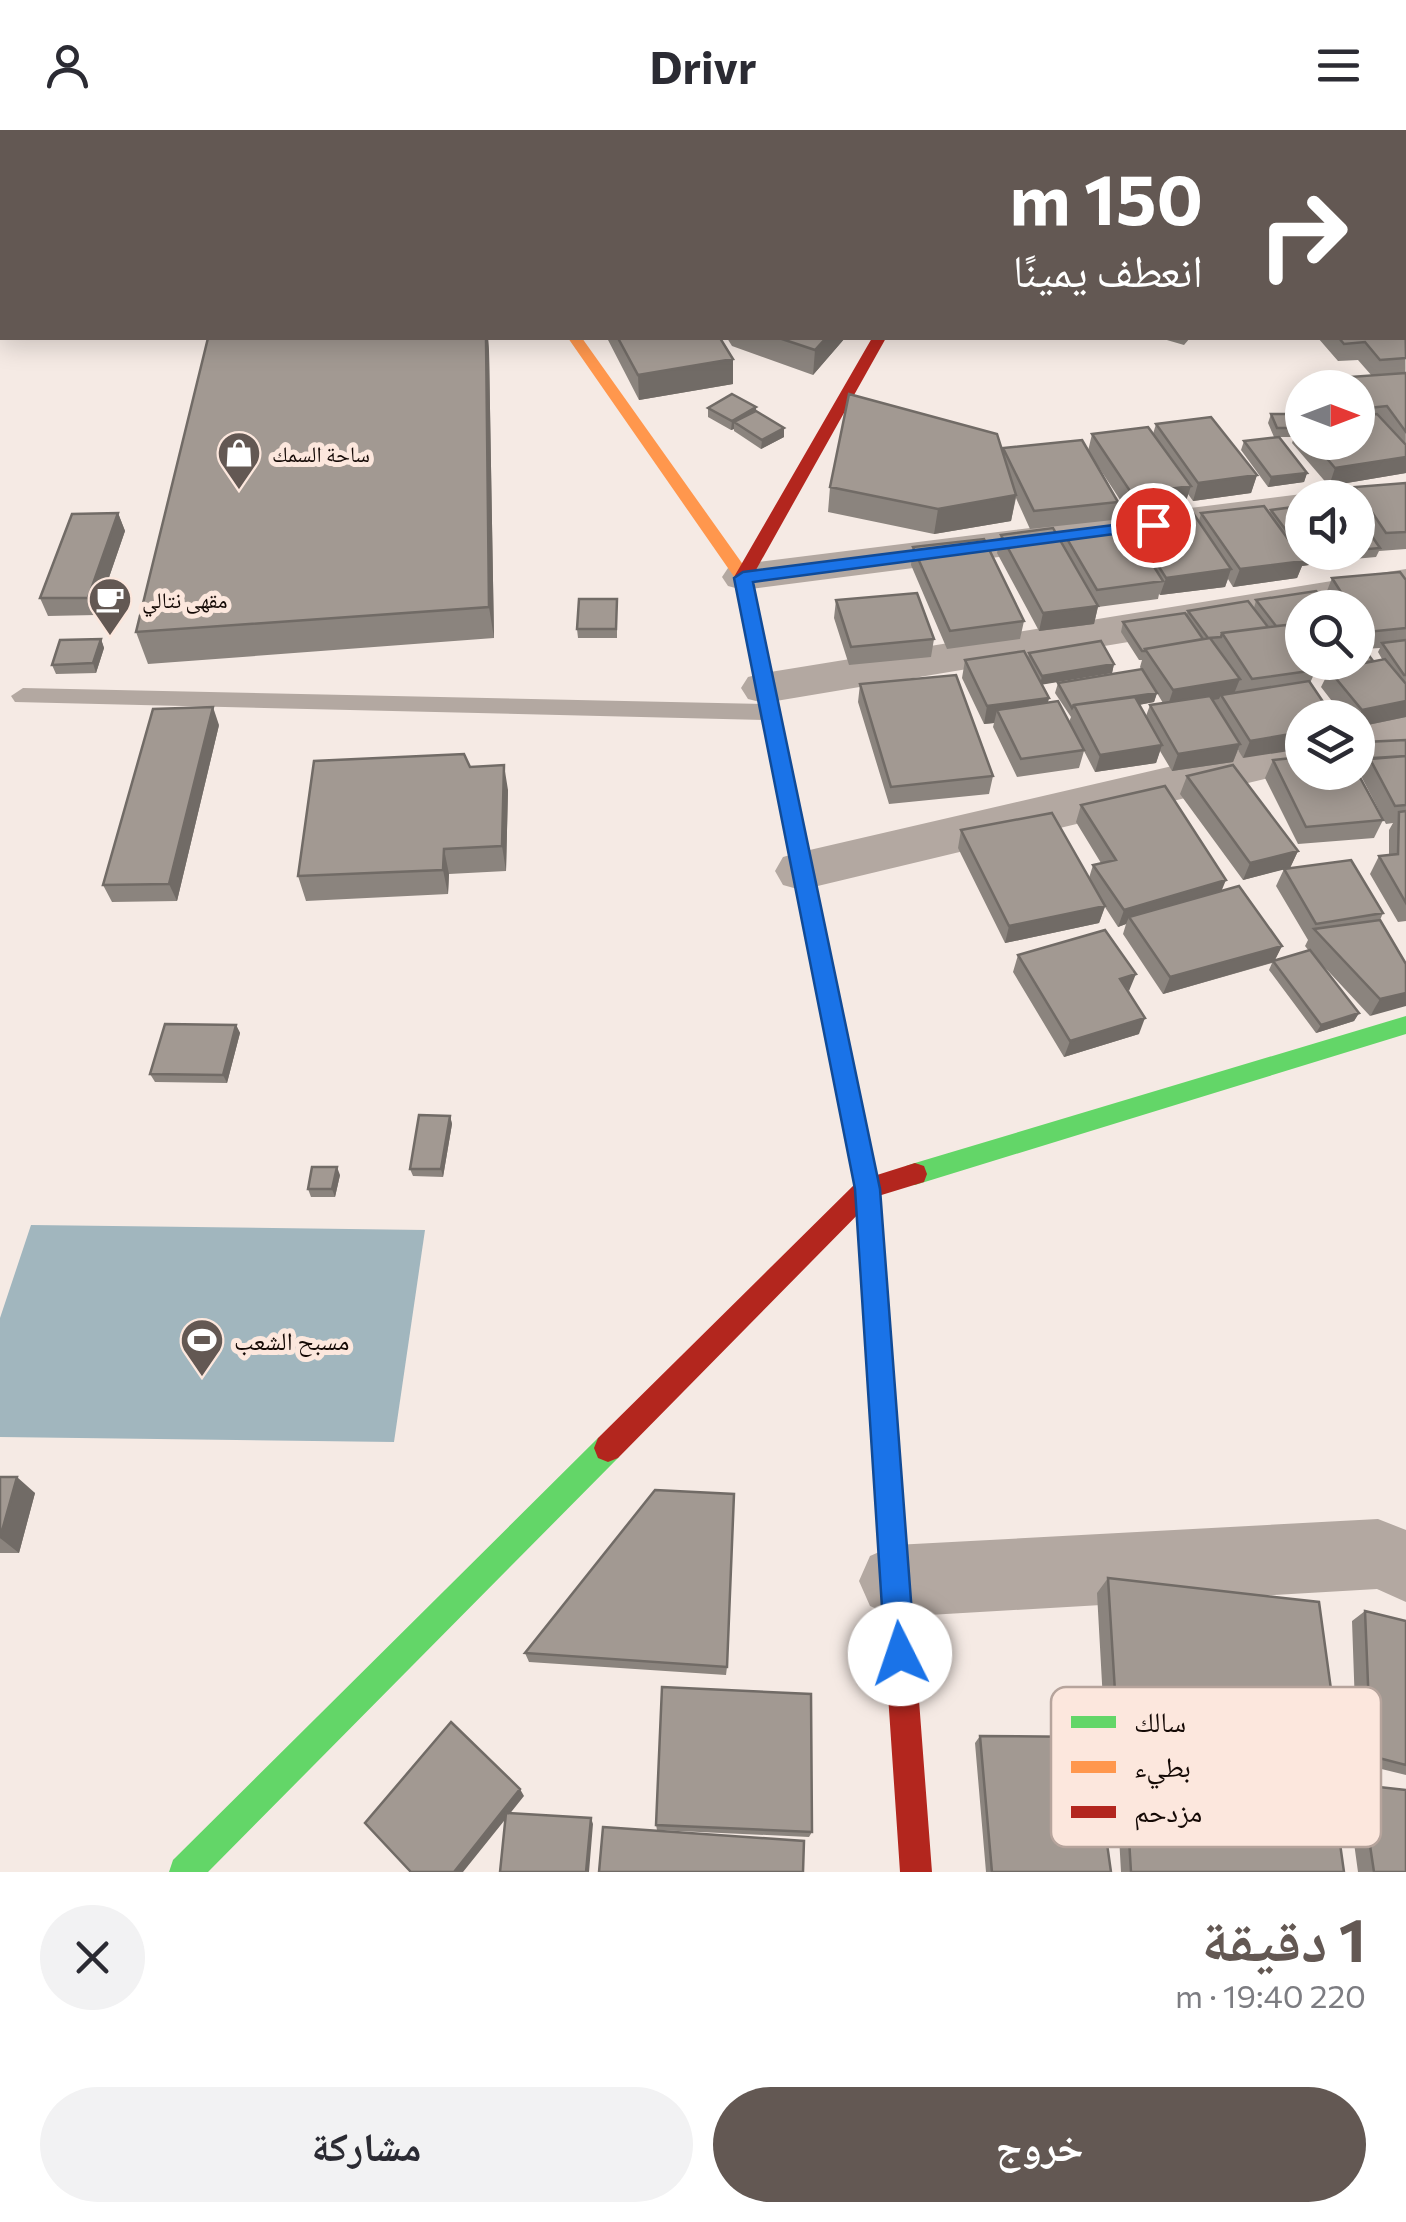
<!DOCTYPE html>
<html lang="ar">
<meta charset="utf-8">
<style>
:root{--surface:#fff;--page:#f2f2f3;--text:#2b2b33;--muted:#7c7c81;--accent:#635853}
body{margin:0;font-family:Commissioner,"Noto Naskh Arabic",sans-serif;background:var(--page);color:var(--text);direction:rtl;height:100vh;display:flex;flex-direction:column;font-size:38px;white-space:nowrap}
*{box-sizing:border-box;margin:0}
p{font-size:32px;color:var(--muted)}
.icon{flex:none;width:55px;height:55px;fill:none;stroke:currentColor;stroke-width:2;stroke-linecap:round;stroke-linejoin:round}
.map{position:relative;height:1742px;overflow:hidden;direction:ltr}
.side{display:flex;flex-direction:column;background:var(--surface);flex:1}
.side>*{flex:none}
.banner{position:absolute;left:0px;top:0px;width:1408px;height:210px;box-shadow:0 5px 25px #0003;direction:rtl;background:#635853;color:#fff;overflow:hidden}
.needle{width:65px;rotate:90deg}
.controls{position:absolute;left:1285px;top:240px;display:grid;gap:20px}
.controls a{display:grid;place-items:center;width:90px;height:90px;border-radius:50%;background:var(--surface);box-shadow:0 5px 25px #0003;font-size:50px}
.pin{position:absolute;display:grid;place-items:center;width:85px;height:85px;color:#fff;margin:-42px;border:5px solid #fff;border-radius:50%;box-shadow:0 2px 10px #0007}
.me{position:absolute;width:110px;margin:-55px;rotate:356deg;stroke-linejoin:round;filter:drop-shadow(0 0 8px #0008)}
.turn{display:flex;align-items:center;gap:35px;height:210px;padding:0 40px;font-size:45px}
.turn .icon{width:130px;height:130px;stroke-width:2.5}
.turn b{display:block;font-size:70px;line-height:85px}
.round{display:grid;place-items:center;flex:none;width:105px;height:105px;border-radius:52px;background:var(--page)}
.headline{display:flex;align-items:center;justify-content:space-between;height:170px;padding:0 40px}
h1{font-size:60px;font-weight:700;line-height:75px;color:var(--accent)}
.action{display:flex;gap:20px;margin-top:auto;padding:20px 40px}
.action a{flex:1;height:115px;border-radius:60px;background:var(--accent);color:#fff;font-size:40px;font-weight:700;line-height:115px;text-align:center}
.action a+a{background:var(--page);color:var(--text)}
header{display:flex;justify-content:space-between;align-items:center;height:130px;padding:0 40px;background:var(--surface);font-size:45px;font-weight:700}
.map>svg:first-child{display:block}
.water{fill:#a1b6be}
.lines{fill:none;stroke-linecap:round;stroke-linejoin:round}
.lane{fill:#b3a8a1;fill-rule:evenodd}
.street{fill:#b3a8a1;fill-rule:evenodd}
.fast{fill:#63d668;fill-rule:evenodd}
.slow{fill:#ff974d;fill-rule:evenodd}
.jam{fill:#b3261e;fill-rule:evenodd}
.rail-casing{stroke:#bab0aa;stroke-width:8}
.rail{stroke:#fce7dd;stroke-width:5;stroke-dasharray:14;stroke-linecap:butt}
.wall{fill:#8b847e;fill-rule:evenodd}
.shaded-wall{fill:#716b66}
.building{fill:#a29992;stroke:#716b66;stroke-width:2.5}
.route{fill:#1a73e8;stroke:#114b97;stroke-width:2.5}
.labels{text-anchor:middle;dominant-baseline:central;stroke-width:10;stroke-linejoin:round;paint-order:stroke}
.far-poi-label{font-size:22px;fill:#140905;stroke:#fce7dd;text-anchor:start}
.poi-label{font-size:25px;fill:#140905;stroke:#fce7dd;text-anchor:start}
.key{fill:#fce7dd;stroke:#b6a49c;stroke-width:2.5}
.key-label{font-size:28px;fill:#140905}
</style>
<header><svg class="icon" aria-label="menu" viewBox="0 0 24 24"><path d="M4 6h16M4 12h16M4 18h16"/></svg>Drivr<svg class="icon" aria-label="person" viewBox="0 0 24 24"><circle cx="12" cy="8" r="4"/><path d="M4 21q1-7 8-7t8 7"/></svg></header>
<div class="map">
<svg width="1406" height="1742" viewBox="0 0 1406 1742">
<rect width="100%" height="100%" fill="#f5eae4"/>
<path class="water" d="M31,1095l394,5 -31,212 -394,-5v-119z"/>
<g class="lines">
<path class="lane" d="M23,558l746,16 12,8 -12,8 -754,-18 -4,-6z"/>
<path class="street" d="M1351,0h41l1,2h-40z
M1302,364l15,4h-15v20l-559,72 -15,-4 -6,-9 6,-9 15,-4z
M1406,439v26l-71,13h-33v5l-538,90 -16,-4 -7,-11 7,-11 16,-4z
M1406,583v32l-48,11v-32z
M1302,606v34l-501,120 -18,-5 -8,-14 8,-14 18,-5z
M1378,1389l28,11v72l-29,-13 -482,28 -25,-11 -11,-25 11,-25 25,-11z"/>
<path class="fast" d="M1406,886v18l-491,151 -9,-3 -3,-8 3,-8 9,-3z
M608,1304l10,4 4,10 -4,10 -410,414h-39l4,-12 425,-422z"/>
<path class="slow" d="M568,208h14l167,235v8h-12z
M803,735l11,8 65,316 34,432 -4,11 -11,4 -11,-4 -4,-11 -28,-432 -63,-316z"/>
<path class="jam" d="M872,208h14l-134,239 62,296 -11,8 -11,-8 -58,-296z
M915,1033l9,3 3,8 -3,8 -49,15 -257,261 -10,4 -10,-4 -4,-10 4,-10 260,-257z
M898,1476l11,4 4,11 19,251h-32l-17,-251 4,-11z"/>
<g class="rail-casing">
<path id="rail" d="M1276,0l13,2"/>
</g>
<use href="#rail" class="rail"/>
</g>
<path class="wall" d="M779,0h93l-3,2h-90z
M1405,150l1,193 -77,13 -37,-43 2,-6h-15l28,36 -3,9 -36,5 -27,-37 3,-9 30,-4 -6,-14 3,-9h16l2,-10h13v-3v41h56v-54h-26l3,-10 37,-2 -14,-16 -20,1 -20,-23h87z
M208,208h280l1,13 5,287 -346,26 -12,-32z
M607,208h113l13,21v25l-94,16z
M727,208h118l-32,37 -81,-29z
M1160,208h30l-6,7z
M708,278l48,4 28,25 -23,12 -27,-18v-2l-3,1 -23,-13z
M1156,294l101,51 -6,18 -58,8 -5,-7 -3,10 -57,8 -32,-49 22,39 -5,18 -83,9 -14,-31 -5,23 -77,13 -106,-22 2,-25 172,-36 1,-3 85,3 4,-17h61z
M1406,353v66l-27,2 -3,6 -33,3 -4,-5 -2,6 -35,5 -5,12 -64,9 -5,-8 -3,8 -65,8 -1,-1 -1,5 -60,8 -4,17 -55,7 -42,-78 4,-18 60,6 2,-9 65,-6 2,-5h69l2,-8 68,1 2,-4 31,42h56v-54h-7l4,-11z
M118,383l7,18 -29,84 -48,1 -8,-18z
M913,417l111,74 -4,18 -73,10 -36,-84z
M1332,448l74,2v137l-48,10v-9h-13l-24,-31 5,-10 -6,-8 3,-7h35v-54h-26l-7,-12zM1380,518l-2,4 4,7 -9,2 -9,-12z
M617,469v39h-39l-1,-9z
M836,470l98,39 -3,18 -82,8 -15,-47z
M1256,470l46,8v54l14,8 -6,13 -67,75 -5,-8 -5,12 -61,9 -12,-20 -4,12 -61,9 -11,-21 -5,17 -62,9 -24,-50 1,-4 -10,1 -22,-46 3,-18 63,-2 1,-5 85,11 -2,9 -70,11 7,14 -1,4 21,20 2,-5 -16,-24 3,-10 83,-14 -1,-2 2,-7h-3l-18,-28 2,-10 63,-7 2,-4 66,-3zM1157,563l6,10 -13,2 -4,11 -7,-11 15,-3z
M101,509l3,9 -8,25 -40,1 -4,-9z
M860,554l133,92 -4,18 -100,10 -31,-102z
M219,595l-42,176 -65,1 -9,-17z
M1406,610v181l-8,1 -28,-48 9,-18 10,-1v-25l4,-7 -7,1 -25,-48 6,-11 -7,-14 5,-9z
M1273,630l110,60 -9,18 -76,6 -33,-66z
M470,637l38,23 -2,81 -57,3 -1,20 -142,7 -8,-25z
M1187,646l111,75 -8,17 93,45 -3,7 26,44 -36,52 -54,-58 43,55 -5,8 -38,12 -47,-63 3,-7 -109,31 -40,-60 3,-10 -8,3 -13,-20 -6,16 -94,20 -47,-95 3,-18 128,48 4,-13 8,-2 -25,-41 5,-17 140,86 61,55 -8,15 35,-10 -4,-5 3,-6 -32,-54 8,-17 -41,11 -63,-86z
M1018,825l111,36 10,43 -75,23 -51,-85z
M236,895l4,8 -13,50 -72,-1 -5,-8z
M450,986l2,8 -9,53 -30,-1 -3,-7z
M340,1045l-5,22h-24l-3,-8z
M0,1347l35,16 -16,60h-19z
M1108,1448l229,155 -18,10 -215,-24 -7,-126z
M1365,1481l41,10v154l-49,-12 -5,-142z
M525,1523l202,14 -1,8 -197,-13z
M980,1606l131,136h-125l-11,-129z
M1123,1609l221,133h-223l-7,-125z
M1361,1655l45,87h-48l-11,-80z
M656,1695l156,7 -3,5 -152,-7z"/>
<path class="shaded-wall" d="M848,0h24l-3,2h-24z
M486,208h2l1,13 5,287 -5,-31z
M826,208h19l-32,37 2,-25z
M733,229v25l-94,16 -1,-25z
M756,277v9l-22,6v7l-3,1 1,-9z
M784,298v9l-23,12 1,-9z
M1406,327v16l-77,13 6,-18z
M1307,343l-3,9 -36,5 3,-10z
M1257,345l-6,18 -58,8 5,-18z
M1191,356l-6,18 -57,8 4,-18z
M1016,365l-5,26 -77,13 4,-25z
M118,383l7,18 -29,84 -8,-17z
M1340,422l-3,9 -35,5 3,-10z
M1304,431l-7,17 -64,9 7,-18z
M1231,439l-6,18 -65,8 6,-17z
M1098,476l-4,18 -55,7 4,-18z
M1302,495v8l-24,-4z
M101,509l3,9 -8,25 -3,-10z
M1114,534l-2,9 -72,12 2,-9z
M1240,549l-7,17 -12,-1 -2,4 -52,9 6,-18z
M1157,563l-3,9 -75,14 -4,-8z
M1049,568l-5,17 -47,-5 -3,13 -10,1 3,-18z
M1406,571v16l-48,10v-8l4,-9z
M213,577l6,18 -42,176 -8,-17z
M1302,602v17l-59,9 7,-17z
M1240,614l-7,18 -61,9 6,-17z
M1162,615l-6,18 -61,9 5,-17z
M504,635l4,25 -2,81 -4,-25z
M444,719l5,25 -1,20 -5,-24z
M1298,721l-8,17 -47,12 7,-17z
M1226,750l-7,17 -90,20 -3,7 -8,3 6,-17z
M1105,776l-6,17 -94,20 4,-17z
M1282,816l-8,16 -111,32 7,-17z
M1136,844l-7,17 -9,-12z
M1406,863v13l-36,10 10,-17z
M1359,883l-5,8 -38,12 5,-8z
M1145,888l-6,16 -75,23 6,-16z
M236,895l4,8 -13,50 -4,-8z
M450,986l2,8 -9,53 -2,-8z
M337,1037l3,8 -5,22 -3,-8z
M17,1347l18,16 -16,60 -19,-15z
M520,1659l4,7 -61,76h-9z
M591,1688l2,6 -4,48h-3z"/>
<path class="building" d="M879,0h144l10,2h-157z
M1405,169l1,59 -26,2 -15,-18 -21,2 -5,-6h66z
M208,208h278l3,269 -353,25z
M618,208h102l13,21 -95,16z
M779,208h47l-11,12z
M1406,243v59l-19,-26 -29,3v-21h-16l-7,-10z
M732,264l24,13 -24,14 -24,-13z
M849,264l148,40 19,61 -78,14 -108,-22z
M1289,274h13v21l-4,1v2h-21l-6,-14h23z
M756,281l28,17 -22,12 -28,-18z
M1377,284l29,31v12l-71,11 -22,-26h45v-25z
M1211,287l46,58 -59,8 -42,-59z
M1148,297l43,59 -59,8 -40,-60z
M1279,307l28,36 -36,4 -27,-36z
M1082,310l36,62 -84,9 -31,-63z
M1406,353v49l-20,1 -31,-46z
M1264,376l40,55 -64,8 -39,-56z
M1302,376v46h32l-29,4 -34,-46z
M118,383l-30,85h-48l32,-84z
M1193,383l38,56 -65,9 -36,-57z
M1358,386l22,32 -22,2z
M1127,394l36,57 -66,9 -34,-58z
M1053,398l45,78 -55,7 -42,-78z
M984,409l40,82 -74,10 -37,-84z
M1400,442l6,8v48l-39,4 -9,-15v-9h-7l-19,-30z
M1316,461l13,17h-27v17l-15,2 -1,-2 -10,1 -20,-26z
M917,463l17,46 -83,8 -15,-47z
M579,469h38l-1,30h-39z
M1248,471l20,26 -46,6 -1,4 -13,1 -20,-27z
M1185,483l18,26 -58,10 1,2h-4l-19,-29z
M1286,495l16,25v12h9l5,8 -64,9 -30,-46z
M1302,499v18l-12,-16z
M1210,508l30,41 -67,11 -28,-41z
M101,509l-8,24 -41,2 8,-25z
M1406,510v35h-2l-22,-32z
M1101,511l13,23 -72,12 -13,-23z
M1358,511l15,20 -42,8 -5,-7h32z
M1024,521l25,47 -62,8 -22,-46z
M1385,529l21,25v17l-44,9 -33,-40z
M1142,539l15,24 -83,12 -2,3 -14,-25z
M956,545l37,101 -102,11 -31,-103z
M1309,551l25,37h-32v14l-52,9 -29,-46z
M1210,566l30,48 -62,10 -28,-49z
M1135,567l27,48 -62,10 -26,-50z
M1058,571l26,49 -63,9 -24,-49z
M213,577l-44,177 -66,1 50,-176z
M1406,610v16l-33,2 -8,-16z
M464,624l6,13 34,-2 -2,81 -58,3 -1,21 -145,6 16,-115z
M1406,626v49l-11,1 -25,-47z
M1302,627v15h55l26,48 -77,7 -33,-67z
M1233,635l65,86 -48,12 -63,-87z
M1165,656l61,94 -102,30 -31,-45 23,-5 -35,-55z
M1406,681v92l-27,-47 19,-2 1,-42z
M1052,683l53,93 -96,20 -48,-96z
M1351,730l32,53 -67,11 -32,-55z
M1239,756l43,60 -112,31 -41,-60z
M1380,790l26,44v29l-26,6 -66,-70z
M1105,800l31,44 -16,5 25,39 -75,23 -52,-86z
M1310,820l49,63 -38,12 -48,-64z
M165,894l71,1 -13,50 -73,-1z
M419,985l31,1 -9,53h-31z
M312,1037h25l-5,22h-24z
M0,1347h17l-17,61z
M655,1360l79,4 -7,173 -202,-14z
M1108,1448l211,24 18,131 -221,-25z
M1365,1481l41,10v144l-35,-9z
M662,1557l149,7 1,138 -156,-7z
M451,1592l69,67 -66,83h-43l-46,-49z
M980,1606l112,1 19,135h-119z
M1123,1609l206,26 15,107h-213z
M1361,1655l45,5v82h-32z
M506,1683l85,5 -5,54h-86z
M603,1697l201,14 -1,31h-204z"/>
<path class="route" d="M1153,390l9,5 -3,3 -406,54 127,607 35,465 -4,11 -11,4 -11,-4 -4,-11 -30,-465 -121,-611 9,-6z"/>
<defs>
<g id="shop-pin" transform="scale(2.25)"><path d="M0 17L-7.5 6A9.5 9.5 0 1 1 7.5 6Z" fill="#635853" stroke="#fce7dd"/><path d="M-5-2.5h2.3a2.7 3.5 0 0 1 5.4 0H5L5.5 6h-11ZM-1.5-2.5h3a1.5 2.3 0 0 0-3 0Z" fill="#fff"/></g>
<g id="cafe-pin" transform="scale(2.25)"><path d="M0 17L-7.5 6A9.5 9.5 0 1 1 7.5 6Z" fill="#635853" stroke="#fce7dd"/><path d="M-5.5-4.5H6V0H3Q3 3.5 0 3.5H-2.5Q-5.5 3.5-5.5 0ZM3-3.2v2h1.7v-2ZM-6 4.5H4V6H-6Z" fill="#fff"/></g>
<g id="stadium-pin" transform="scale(2.25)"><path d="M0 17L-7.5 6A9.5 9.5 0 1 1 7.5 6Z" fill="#635853" stroke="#fce7dd"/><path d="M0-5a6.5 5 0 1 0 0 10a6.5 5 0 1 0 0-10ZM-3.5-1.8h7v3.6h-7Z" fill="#fff"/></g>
</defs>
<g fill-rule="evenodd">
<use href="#shop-pin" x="239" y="323"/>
<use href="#cafe-pin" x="110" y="469"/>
<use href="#stadium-pin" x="202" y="1210"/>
</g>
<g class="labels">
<g class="far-poi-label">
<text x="272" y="323">ساحة السمك</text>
<text x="142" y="469">مقهى نتالي</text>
</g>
<g class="poi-label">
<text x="234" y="1210">مسبح الشعب</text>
</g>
</g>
<rect x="1051" y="1557" width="330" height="160" rx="15" class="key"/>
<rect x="1071" y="1586" width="45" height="12" fill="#63d668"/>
<rect x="1071" y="1631" width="45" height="12" fill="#ff974d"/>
<rect x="1071" y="1676" width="45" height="12" fill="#b3261e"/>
<g class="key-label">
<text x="1134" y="1602">سالك</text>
<text x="1134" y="1647">بطيء</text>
<text x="1134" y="1692">مزدحم</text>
</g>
</svg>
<div class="controls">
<a><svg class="needle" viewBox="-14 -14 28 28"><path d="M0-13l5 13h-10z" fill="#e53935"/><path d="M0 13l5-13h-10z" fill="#7c7c81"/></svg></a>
<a><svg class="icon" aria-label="sound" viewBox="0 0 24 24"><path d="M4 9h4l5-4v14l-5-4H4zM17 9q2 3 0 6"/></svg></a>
<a><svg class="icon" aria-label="search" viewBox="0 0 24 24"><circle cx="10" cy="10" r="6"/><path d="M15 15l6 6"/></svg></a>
<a><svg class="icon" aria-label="layers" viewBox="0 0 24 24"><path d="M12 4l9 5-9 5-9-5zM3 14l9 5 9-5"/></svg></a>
</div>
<div class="pin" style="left:1153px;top:395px;background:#d93025"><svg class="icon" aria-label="arrive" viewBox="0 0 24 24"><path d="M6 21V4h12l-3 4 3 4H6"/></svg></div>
<svg class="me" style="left:900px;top:1524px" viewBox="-20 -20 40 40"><circle r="19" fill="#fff"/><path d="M0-13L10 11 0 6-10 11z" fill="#1a73e8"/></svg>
<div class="banner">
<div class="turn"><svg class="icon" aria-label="right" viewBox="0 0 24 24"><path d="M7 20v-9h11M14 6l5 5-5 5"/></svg><div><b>150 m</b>انعطف يمينًا</div></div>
</div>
</div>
<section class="side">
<div class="headline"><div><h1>1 دقيقة</h1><p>220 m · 19:40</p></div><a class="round"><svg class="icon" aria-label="close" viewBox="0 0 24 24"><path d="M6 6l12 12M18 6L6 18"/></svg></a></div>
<div class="action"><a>خروج</a><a>مشاركة</a></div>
</section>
